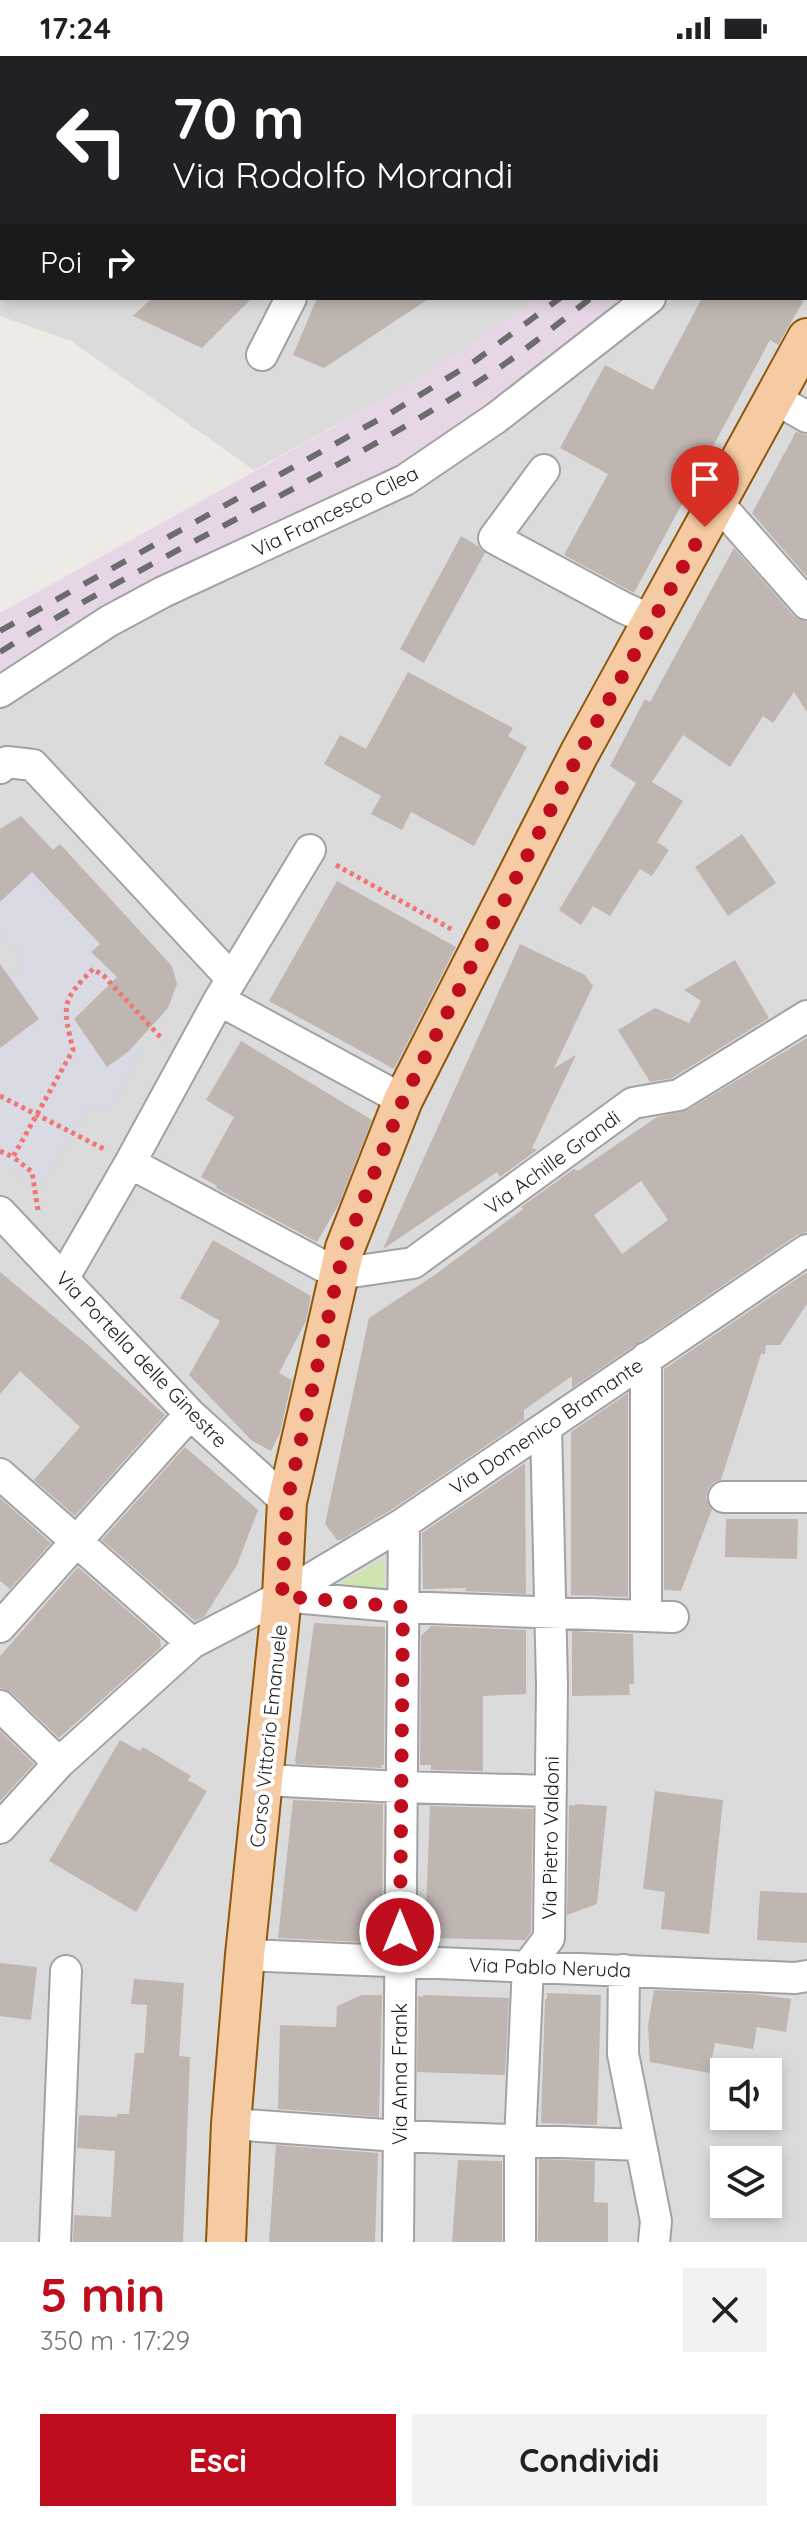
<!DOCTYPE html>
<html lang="it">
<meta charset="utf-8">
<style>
:root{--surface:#fff;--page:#f2f2f2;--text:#202124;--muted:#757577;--accent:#bf0d1d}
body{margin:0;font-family:Quicksand,sans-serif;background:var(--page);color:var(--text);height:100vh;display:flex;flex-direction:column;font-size:30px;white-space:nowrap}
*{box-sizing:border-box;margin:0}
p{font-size:26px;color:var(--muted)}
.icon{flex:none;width:44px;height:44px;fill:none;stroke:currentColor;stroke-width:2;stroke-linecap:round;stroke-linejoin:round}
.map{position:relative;height:2186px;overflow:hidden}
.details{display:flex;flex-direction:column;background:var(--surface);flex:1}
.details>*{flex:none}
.guide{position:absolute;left:0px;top:0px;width:808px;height:244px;box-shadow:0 4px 12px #0003;background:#202124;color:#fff;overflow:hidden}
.tools{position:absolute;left:710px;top:2002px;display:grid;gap:16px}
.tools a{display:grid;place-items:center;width:72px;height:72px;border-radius:0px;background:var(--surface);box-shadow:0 4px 12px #0003;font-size:40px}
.pin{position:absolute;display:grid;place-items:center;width:68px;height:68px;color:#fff;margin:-82px -34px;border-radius:50% 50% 50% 0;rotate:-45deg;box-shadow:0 0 8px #0007}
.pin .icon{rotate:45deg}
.me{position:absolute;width:88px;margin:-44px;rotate:0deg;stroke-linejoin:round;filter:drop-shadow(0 0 6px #0008)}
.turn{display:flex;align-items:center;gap:28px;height:168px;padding:0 40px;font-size:36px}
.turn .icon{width:104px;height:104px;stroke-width:2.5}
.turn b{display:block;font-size:56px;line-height:68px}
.then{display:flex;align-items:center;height:76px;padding:0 40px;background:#0003;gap:16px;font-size:30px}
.round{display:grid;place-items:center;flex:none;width:84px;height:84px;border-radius:0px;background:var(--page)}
.overview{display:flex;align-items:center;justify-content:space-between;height:136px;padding:0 40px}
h1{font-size:48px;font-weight:800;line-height:60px;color:var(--accent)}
.primary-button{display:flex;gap:16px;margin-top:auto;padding:16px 40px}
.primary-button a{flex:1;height:92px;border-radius:0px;background:var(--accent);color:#fff;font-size:32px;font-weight:800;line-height:92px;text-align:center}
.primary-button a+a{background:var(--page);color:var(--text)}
.status{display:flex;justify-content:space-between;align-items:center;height:56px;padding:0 40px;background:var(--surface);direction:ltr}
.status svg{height:22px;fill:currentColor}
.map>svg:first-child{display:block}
.residential{fill:#dcdbdb;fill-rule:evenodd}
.industrial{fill:#e7d7e6}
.grass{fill:#cee5ae}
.plaza{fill:#d9dae4}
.building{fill:#bfb6b2;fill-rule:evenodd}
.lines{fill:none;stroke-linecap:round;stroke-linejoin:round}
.minor-casing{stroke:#a2a2a2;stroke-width:34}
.major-casing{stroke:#8e570a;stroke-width:42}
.path{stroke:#f07674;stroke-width:5;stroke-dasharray:4 4;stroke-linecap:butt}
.minor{stroke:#fff;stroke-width:30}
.major{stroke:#f6cba3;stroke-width:38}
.rail{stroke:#6c6c6c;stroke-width:6;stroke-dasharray:16 16;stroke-linecap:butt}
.route{stroke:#bf0d1d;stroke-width:14;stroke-dasharray:0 25.2}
.labels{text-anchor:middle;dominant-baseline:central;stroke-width:8;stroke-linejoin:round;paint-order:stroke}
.street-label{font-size:20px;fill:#1e1e1e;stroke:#fff}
</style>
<div class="status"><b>17:24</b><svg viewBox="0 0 49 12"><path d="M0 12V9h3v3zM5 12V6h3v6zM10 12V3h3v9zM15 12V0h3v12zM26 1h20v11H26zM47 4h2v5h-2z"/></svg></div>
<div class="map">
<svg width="807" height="2186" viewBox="0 0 807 2186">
<rect width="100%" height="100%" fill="#eeeae5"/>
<path class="residential" d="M0,0h806l-2,2h-802v240h535l-71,50 -80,50 -132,72 -183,-129 -71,-25z
M807,83v2103h-807v-1567l629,-377h177zM724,2016h44v44h-44zM724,2104h44v44h-44z"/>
<path class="industrial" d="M537,242h92l-145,111 -82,56 -402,210v-62l386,-215 80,-50z"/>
<path class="grass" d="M383,1503l3,31h-44l1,-8z"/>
<path class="plaza" d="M37,811l15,26 48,51 -8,9 67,65 -22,23 7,9 -38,62 -16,-7 -51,83 -39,-25v-115l11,-69 16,-19 -27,-26v-32z"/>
<path class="building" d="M152,242h100l-50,50 -69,-32z
M317,242h113l-106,70 -31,-13z
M702,242h103l-27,47 -8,-5 -136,253 -70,-38 44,-81 -48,-26 45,-83 48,25z
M796,376l11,3v142l-55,-64z
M461,480l17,10 7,7 -61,110 -24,-14z
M734,492l60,68 13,6v90l-13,-20 -21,31 -10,-7 -33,51 -47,-32 -31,47 31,19 -26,41 12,8 -17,26 -12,-7 -30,47 -17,-10 -12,19 -22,-15 77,-127 -26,-17 35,-67 5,3z
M408,616l105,56 -5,8 19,11 -53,99 -63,-34 -9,18 -31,-16 10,-18 -57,-32 16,-29 26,14z
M21,760l32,34 7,-6 112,122 5,18 -9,24 -39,43 -22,16 -33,-48 43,-42 -26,-25 9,-8 -68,-72 -32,30v-73z
M742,778l34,49 -48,33 -33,-49z
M337,825l119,66 -62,122 -125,-68z
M520,888l65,31 8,11 -39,82 22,-13 -44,93 5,2 -37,27 -3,-5 -114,77z
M735,904l34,58 -97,60 -22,4 -32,-52 37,-22 34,15 12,-22 -17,-11z
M0,908l39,55 -39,29z
M807,982v194l-10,3 -225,153v-12l-48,34v10l-130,88 -53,32h-4l-12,-16 44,-206 67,-44 87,-65 -2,-2 53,-38 4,2 79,-54 31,-7zM641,1125l27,39 -46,34 -28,-39z
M241,985l131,79 -33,84 -22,38 -101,-54 1,-2 -16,-9 33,-60 -28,-17z
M213,1184l98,56 -5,25 -27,52 13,7 -12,53 -9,18 -20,-11 -62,-65 31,-54 -40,-23z
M0,1216l88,73 77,70 -90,101 -41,-36 46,-53 -60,-56 -20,23z
M807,1216v32l-27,41h-14l-1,9h-4l-40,126 -7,2 -6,7 -2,9 6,11 -31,82 -17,-1v-221z
M628,1337v204l-57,-2v-163z
M185,1391l73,63 -21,55 -33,52 -9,4 -93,-81z
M525,1407l1,131 -62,-3 3,-3 -44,1 -1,-56z
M0,1442l51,45 -41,46 -10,-8z
M726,1463h72l-1,40 -72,-2z
M78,1511l82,72 1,8 -102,91 -47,-45 -12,-5v-32z
M314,1567l71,4 -1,138h-3l1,3 -86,-4 -1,-3z
M431,1570l95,4v64l-43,2v75l-52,-1v-5h-11l1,-129z
M572,1575l61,3 1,50h-5l1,11 -58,1z
M0,1675l34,33 -34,37z
M120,1684l20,11 3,-4 48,29 -3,4 19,11 -71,121 -87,-51z
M655,1735l68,9 -14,134 -48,-5 4,-37 -22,-3z
M293,1744l90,4 -1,139 -104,-5z
M575,1748l32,2 -10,98 -30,11 2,-110 6,1z
M430,1750l103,3 -2,123 -6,8 -100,-2z
M760,1835l47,2v50l-50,-3z
M0,1907l37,4 -6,53 -31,-4z
M134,1923l50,4 -5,73 11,1 -7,185h-110l1,-27 37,2 4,-66 -38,-3 2,-33 38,2v-3h12l6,-61h9l3,-48 -16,-1z
M654,1934l101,4 36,5 -5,33 -29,-5 -4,22 -38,-6 -6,30 -59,-11 -2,-37z
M547,1937l54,2 -4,130 -56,-2 4,-124h2z
M362,1939h20l-3,122 -101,-8 2,-84 56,2 1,-21z
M423,1939l86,3 -4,77 -88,-3 1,-76 5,1z
M276,2089l102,8 -3,89h-106z
M539,2103l56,2 -1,41 14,1v39h-70z
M458,2104l44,1v81h-50z"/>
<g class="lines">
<g class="minor-casing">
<path id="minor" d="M32,0l4,2
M321,0l5,2
M707,0l5,2
M396,2l1,-2
M598,2l1,-2
M755,2l2,-2
M806,98l1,-1
M262,299l29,-57
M774,342l33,19
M544,414l-50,68 130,70 29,13
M718,447l89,101
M0,636l109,-71 54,-29 242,-112 91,-62 154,-120
M0,712l7,-6 26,3 199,214
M219,944l184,100
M130,1107l208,111 75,-11 220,-160 46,-8 128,-79
M0,1156l190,202 97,88
M63,1223l67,-116 89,-163 91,-150
M0,1418l192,169
M724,1441h83
M282,1540l121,11 270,10
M646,1560v-258
M0,1571l190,-213
M0,1650l59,57
M264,1724l136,7 151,4
M0,1772l59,-65 133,-120 90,-47 122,-73 403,-273
M245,1899l550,23 12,-2
M624,1914l-1,84 33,167 -2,21
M231,2068l168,12 242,9
M55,2186l11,-271
M398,2186l6,-719
M520,2186v-101l8,-175 21,-28 3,-253 -6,-258"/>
</g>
<g class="major-casing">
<path id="major" d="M226,2186l5,-118 14,-169 37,-359 5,-94 58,-254 58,-148 176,-346 228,-416"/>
</g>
<path class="path" d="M336,809l117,65
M0,1040l106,54
M0,1095l13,6
M38,1154l-6,-38 -19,-15 60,-107c-10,-44 -13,-48 20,-81l11,7 59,64"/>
<use href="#minor" class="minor"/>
<use href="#major" class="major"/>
<path class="rail" d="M806,27l1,-1
M806,54l1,-1
M0,575l394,-220 81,-50 85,-63
M0,596c157,-99 328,-173 484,-274 37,-24 72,-53 107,-80"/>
</g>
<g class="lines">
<path class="route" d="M400,1876l3,-325 -121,-11 5,-94 51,-228 7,-26 58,-148 176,-346 126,-227"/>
</g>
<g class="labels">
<g class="street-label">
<text transform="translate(335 455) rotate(-26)">Via Francesco Cilea</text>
<text transform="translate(552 1106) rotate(-36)">Via Achille Grandi</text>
<text transform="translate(142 1303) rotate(46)">Via Portella delle Ginestre</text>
<text transform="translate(546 1370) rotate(-34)">Via Domenico Bramante</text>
<text transform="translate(268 1680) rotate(-84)">Corso Vittorio Emanuele</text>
<text transform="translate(550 1782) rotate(-89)">Via Pietro Valdoni</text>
<text transform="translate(550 1911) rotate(2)">Via Pablo Neruda</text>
<text transform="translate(399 2018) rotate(-90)">Via Anna Frank</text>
</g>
</g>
</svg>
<div class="tools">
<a><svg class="icon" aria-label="sound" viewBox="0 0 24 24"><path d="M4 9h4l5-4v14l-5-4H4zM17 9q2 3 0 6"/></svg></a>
<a><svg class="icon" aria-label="layers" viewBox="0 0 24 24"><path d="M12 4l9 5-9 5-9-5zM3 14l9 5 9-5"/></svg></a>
</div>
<div class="pin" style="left:705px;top:471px;background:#d93025"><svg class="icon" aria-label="arrive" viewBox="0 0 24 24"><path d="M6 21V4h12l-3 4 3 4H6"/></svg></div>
<svg class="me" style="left:400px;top:1876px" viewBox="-20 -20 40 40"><circle r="17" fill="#bf0d1d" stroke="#fff" stroke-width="3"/><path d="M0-11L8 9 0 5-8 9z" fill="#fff"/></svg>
<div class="guide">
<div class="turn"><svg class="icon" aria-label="left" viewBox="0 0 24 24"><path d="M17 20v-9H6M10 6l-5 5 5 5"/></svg><div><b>70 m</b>Via Rodolfo Morandi</div></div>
<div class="then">Poi<svg class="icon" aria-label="right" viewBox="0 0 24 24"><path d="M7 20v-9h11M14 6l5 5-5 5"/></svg></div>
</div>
</div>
<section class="details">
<div class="overview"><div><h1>5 min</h1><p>350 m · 17:29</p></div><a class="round"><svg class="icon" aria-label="close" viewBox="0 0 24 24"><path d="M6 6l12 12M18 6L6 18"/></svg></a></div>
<div class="primary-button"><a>Esci</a><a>Condividi</a></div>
</section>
